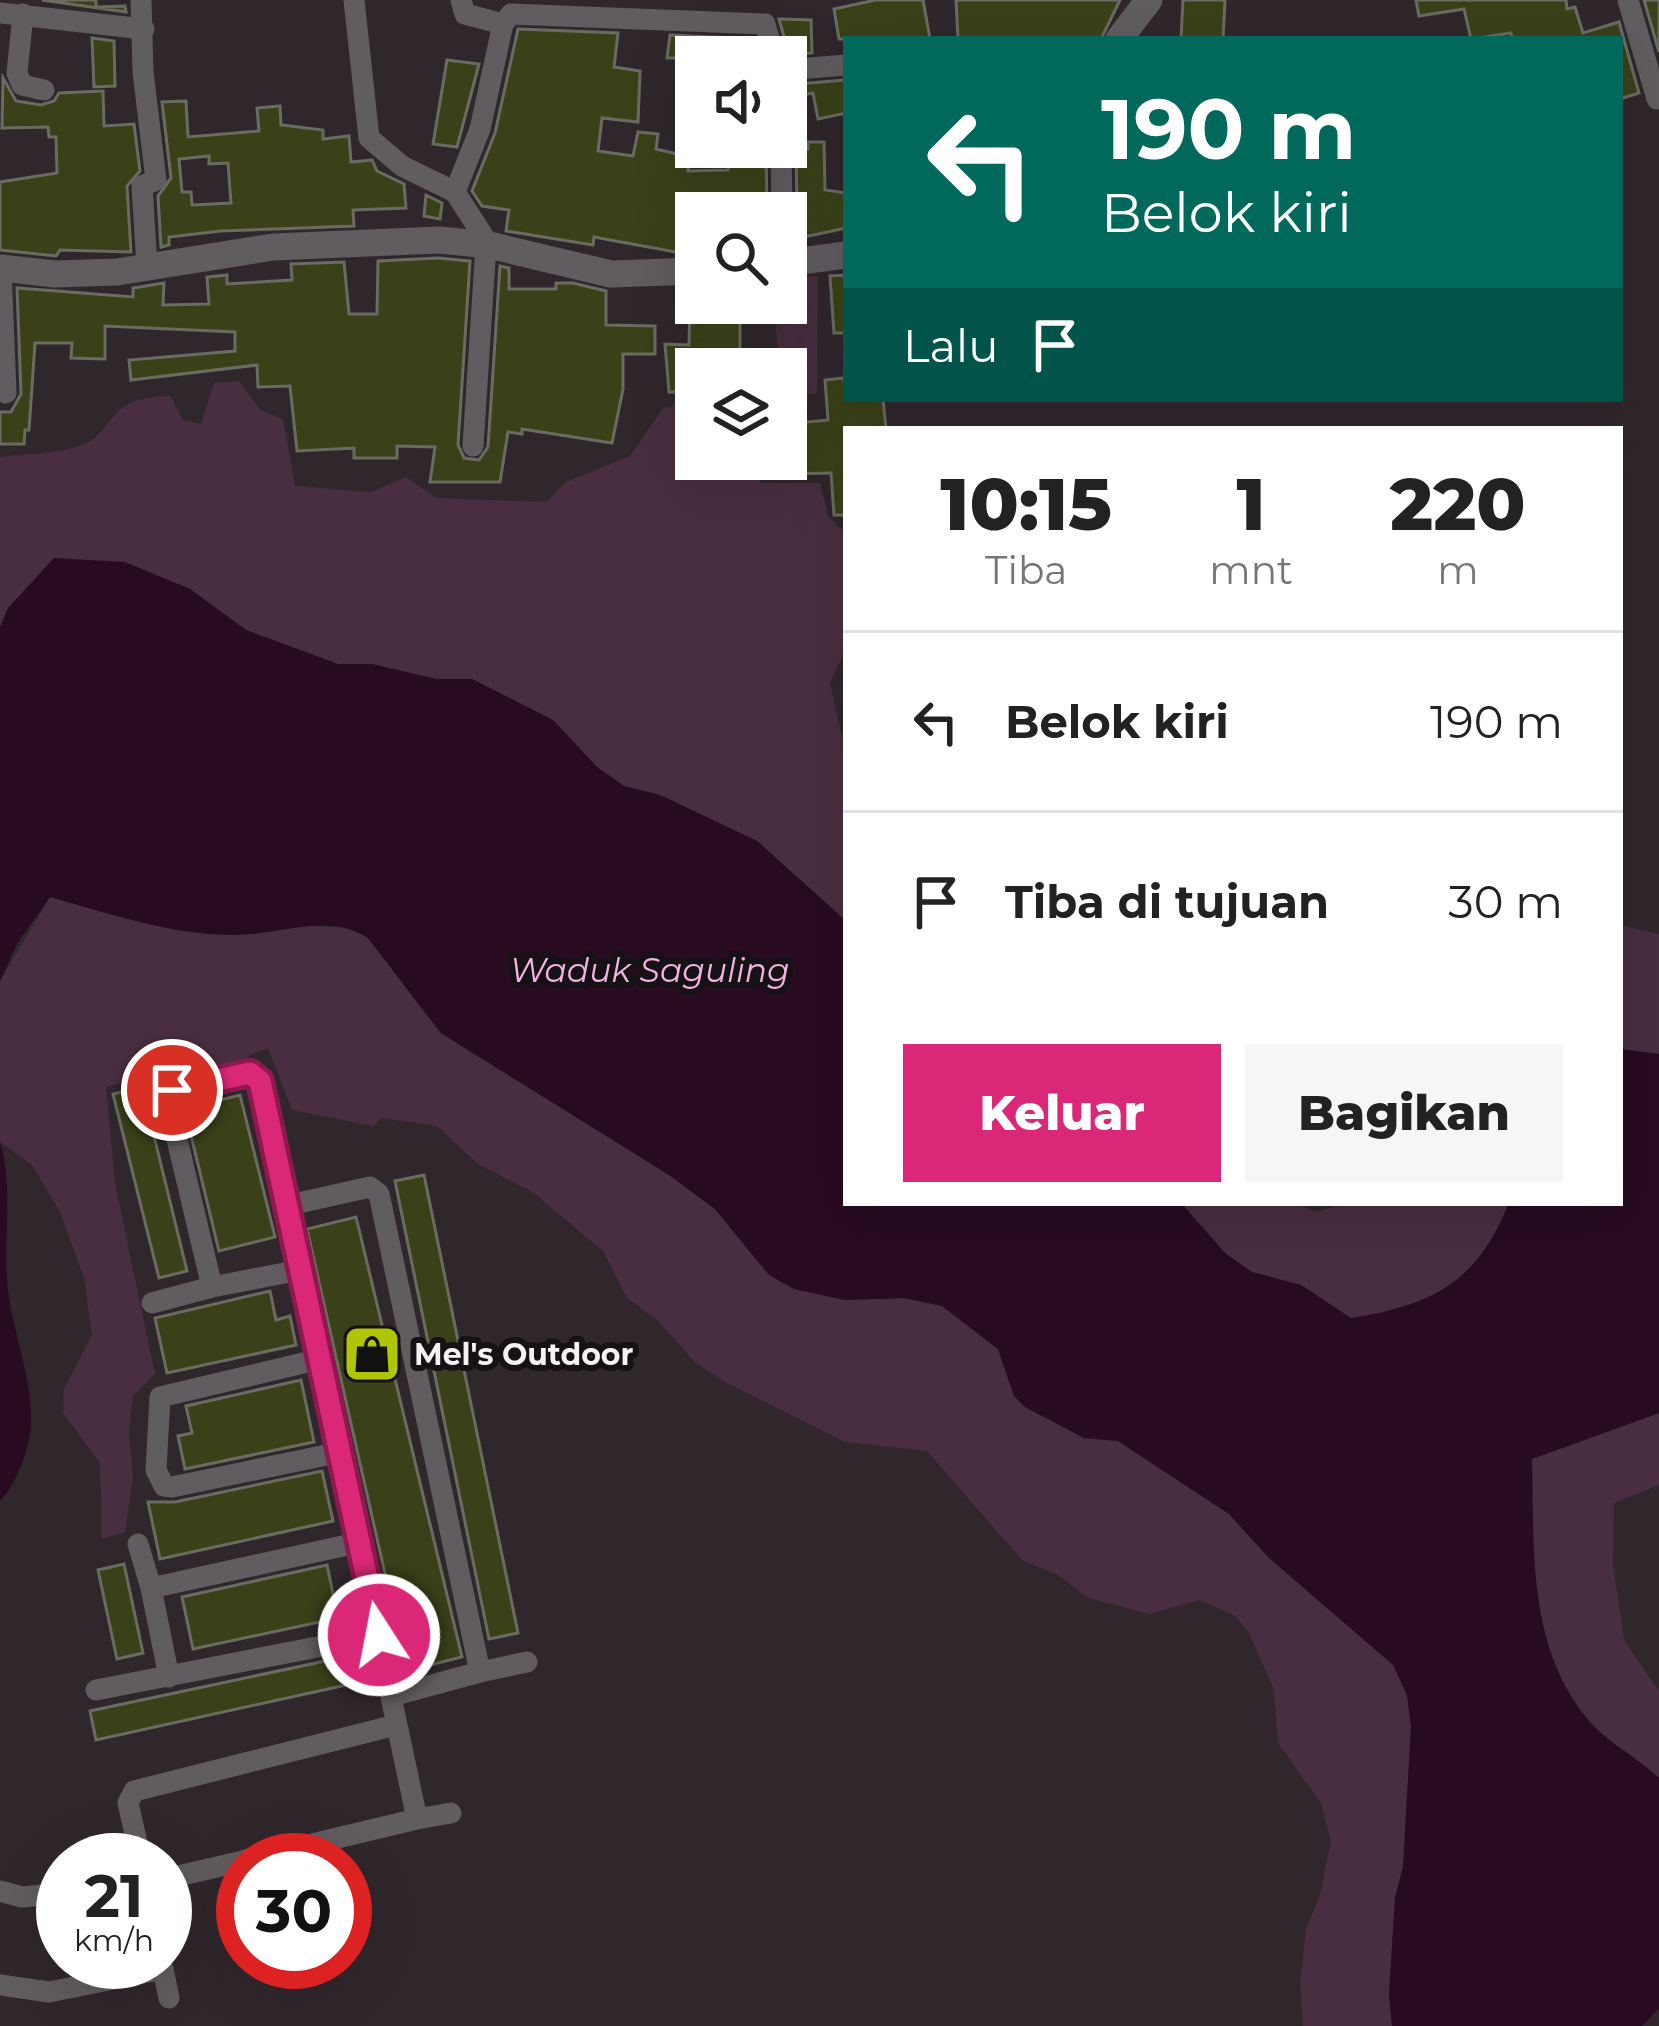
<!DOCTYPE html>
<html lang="id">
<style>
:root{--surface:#fff;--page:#f6f6f6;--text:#222;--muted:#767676;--line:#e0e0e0;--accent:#db2777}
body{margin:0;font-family:Montserrat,sans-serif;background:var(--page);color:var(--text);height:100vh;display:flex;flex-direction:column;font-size:45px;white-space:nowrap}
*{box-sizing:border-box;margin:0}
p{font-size:39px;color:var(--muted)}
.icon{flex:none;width:66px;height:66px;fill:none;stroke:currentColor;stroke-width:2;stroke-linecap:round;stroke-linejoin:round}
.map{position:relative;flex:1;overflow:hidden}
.sheet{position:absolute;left:843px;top:426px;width:780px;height:780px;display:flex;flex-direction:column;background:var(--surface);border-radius:0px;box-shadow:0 12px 48px #0002}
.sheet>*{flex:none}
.top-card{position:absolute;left:843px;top:36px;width:780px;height:366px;border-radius:0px;box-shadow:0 12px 48px #0002;background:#00695c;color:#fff;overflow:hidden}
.fabs{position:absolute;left:675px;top:36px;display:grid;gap:24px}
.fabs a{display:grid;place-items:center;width:132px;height:132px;border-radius:0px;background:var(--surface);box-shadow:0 12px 48px #0002;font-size:60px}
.speed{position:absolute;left:36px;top:1833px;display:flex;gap:24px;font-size:60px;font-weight:700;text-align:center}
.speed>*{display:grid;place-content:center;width:156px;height:156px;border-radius:50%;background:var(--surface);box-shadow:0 12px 48px #0002;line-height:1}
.speed small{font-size:30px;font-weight:400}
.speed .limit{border:18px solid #d22;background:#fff;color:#111}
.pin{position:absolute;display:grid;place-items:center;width:102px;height:102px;color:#fff;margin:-51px;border:6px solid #fff;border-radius:50%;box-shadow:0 3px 12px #0007}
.me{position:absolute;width:132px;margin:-66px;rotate:349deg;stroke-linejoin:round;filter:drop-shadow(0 0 9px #0008)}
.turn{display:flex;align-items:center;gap:42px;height:252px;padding:0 60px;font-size:54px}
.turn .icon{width:156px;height:156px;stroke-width:2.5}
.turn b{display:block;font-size:84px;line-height:102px}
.then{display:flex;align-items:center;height:114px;padding:0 60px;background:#0003;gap:24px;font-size:45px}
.eta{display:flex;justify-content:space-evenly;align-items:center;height:204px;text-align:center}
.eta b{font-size:72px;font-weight:800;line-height:84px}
.action{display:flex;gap:24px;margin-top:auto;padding:24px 60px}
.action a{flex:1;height:138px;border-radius:0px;background:var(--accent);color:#fff;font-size:48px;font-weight:800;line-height:138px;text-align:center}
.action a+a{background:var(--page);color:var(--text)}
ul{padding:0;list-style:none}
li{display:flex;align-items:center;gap:36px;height:180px;padding:0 60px;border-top:3px solid var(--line)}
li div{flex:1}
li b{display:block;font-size:45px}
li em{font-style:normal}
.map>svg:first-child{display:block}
.green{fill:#482e40}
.water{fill:#280a21}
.building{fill:#3a4119;stroke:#6a6c61;stroke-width:3;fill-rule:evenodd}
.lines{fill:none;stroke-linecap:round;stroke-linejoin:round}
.minor{stroke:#615c5f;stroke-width:21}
.tertiary{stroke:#615c5f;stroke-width:27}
.route-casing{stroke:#8e194d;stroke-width:30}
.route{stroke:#db2777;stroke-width:21}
.labels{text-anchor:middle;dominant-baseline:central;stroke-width:12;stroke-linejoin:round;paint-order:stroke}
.poi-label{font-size:30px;font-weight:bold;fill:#f7f0f5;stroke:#151114;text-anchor:start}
.water-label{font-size:33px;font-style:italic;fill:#f1b3df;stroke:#151114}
</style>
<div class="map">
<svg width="1659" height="2026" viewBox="0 0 1659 2026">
<rect width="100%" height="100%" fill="#30272d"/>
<path class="green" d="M797,275l21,2 -1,116 -31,5v-29h-16l8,-16 -3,-36z
M239,381l21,29 23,9 12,67 76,6 35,-15 30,21 110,4 20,-20 64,-26 33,-48 33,-5v56h62l2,24h60l8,33 18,18v114l-16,35 16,72v166l-89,-80 -97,-46 -36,-9 -27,-19 -44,-47 -81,-41h-36l-64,-15h-34l-92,-34 -56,-41 -136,-31 -54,69v-170c24,-3 53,-3 76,-10 42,-12 24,-50 94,-51l13,24 18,4 13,-41z
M50,897l66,19 237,12 15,10 72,95 229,142 46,34 54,66 25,14 51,11 59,-2 38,8 56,43 16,47 11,11 59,31 34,3 111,73 40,44 125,107 13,30 4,32 -8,140 -8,31 -6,96 3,32h-89l-3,-42 6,-55 14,-34 11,-54 -10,-38 -43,-60 -4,-53 -26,-59 -13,-15 -35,-16 -51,14 -61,-16 -30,-23 -36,-15 -95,-109 -82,-9 -118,-59 -31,-20 -39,-43 -30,-22 -24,-47 -69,-58 -56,-29 -41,-38 -55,-8 -9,8 -81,-16 -24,-62 -19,7 -2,8 -75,16 -6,-8 -60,16 9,96 40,191 -22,22 -4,36 4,45 -8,55 -23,7 -2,-76 -37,-50 1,-24 28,-54 -8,-57 -24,-66 -28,-47 -32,-23v-161z
M1620,925l39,9v120l-39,-5z
M1181,1203h116l19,9 30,-9h163c-32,80 -76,101 -158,116l-50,-34 -49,-13 -26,-18z
M1659,1413v72l-45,18 -1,62 11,75 35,51v87c-23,-22 -52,-35 -72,-60 -60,-73 -53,-170 -55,-259z"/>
<path class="water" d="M54,558l71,4 65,27 56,41 92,34h34l64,15h36l81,41 44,47 27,19 36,9 97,46 89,80v282h335l45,51 26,18 49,13 50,33c82,-13 126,-35 158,-115h111v-154l39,5v359l-127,46c2,89 -5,186 55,260 20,24 49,37 72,59v230l-17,18h-250l-3,-32 6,-96 8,-31 8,-140 -4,-32 -14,-30 -124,-107 -40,-44 -111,-73 -34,-3 -59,-31 -11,-11 -16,-47 -56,-43 -38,-8 -59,2 -51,-11 -25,-14 -54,-66 -46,-34 -228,-142 -73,-95c-41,-27 -90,-2 -136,-3 -61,0 -124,-22 -182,-38l-32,45 -18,39v-354l8,-19z
M0,1142c15,49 1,104 9,155 6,42 24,85 22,128 -1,23 -15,60 -31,76z"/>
<path class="building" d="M42,0h54v7l29,-1 1,6z
M923,0l7,39h-91l-5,-30 42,-9z
M956,0h164l-19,39h-143z
M1183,0h42l-2,39h-42z
M1416,0h150l1,9 8,-2 8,26 36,-11 20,71 -19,6v-60h-108l-1,-6 -40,6 -7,-30 -45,7z
M1644,0h15v52z
M779,19l32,1 1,33 -23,2z
M518,29l100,4 -4,34 26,4 -2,51 -36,-4 -4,33 35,5 5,-24 20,2 -2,15 34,8 -2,14 40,-1v-23h38l1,66h-71v18h-12l-3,22 -87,-16 -1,8 -87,-14 3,-21 -27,-4 -10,-15 23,-58z
M670,35l83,4 5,18 -91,1z
M92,38l22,3 1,45 -21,1z
M447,60l32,4 -22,83 -24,-3z
M3,78l13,23 25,4 13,-4 5,-8 44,-2 1,35 30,-2 6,47 -13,15 4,66 -71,-2 -4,6 -56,-6v-68l57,-9 -1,-36h-7l-1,-10 -46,1z
M846,80v33l-28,6 -5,-26 -27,5v-13z
M186,101l2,36 71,-6 -2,-23 23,-2 1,19 42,5v9l26,-3 2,26 21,-2 5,11 27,13 2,24 -53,2 1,16 -133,5 -52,6v8l-8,2 -3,-51 13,-18 -9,-76zM209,156v8l19,-1 3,40 -39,2 -1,-13h-9l-3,-33z
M808,142h16l1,48 21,3v35l-60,13v-14l11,-14 -1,-64h12z
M426,195l16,8 -2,16 -16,-3z
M438,258l32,3 -12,184 6,13 15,2 9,-13 12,-181 9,2v21h47v-6h17l33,8v34l49,1v28h-32v35l-11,54 -90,-14v5l-14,-2 -8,50h-70l5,-35 -38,-1v12h-43v-10l-57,3 -7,-65 -32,1 -1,-22 -126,15 -2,-20 106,-9v-19l-130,-6v33l-34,-1 1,-15h-37l-6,87h-4l-1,14h-24v-32h11l10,-18 -4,-106 116,9v-9l31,-5 -1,22 46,-1 -2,-27 20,-2v9l65,-4 -1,-16 53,-2 5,52h28l1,-53z
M846,275v58h-12l-4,-57z
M690,303h22v12h28v53l-43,-1 -2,25h-26l-4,-48 24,1z
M844,378l2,21h37l3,30h-40v86h-12l-3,-42 -45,1v-50l42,-4 -3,-40z
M142,1087l45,184 -28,7 -46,-184z
M240,1095l35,142 -56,14 -31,-128 27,-7 -3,-14z
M424,1175l94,458 -29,6 -94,-458z
M356,1217l106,440 -55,14 -100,-442z
M270,1291l6,29 14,-4 6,29 -129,28 -12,-55z
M301,1380l13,62 -129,27 -7,-33 14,-3 -6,-27z
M322,1471l11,50 -173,38 -12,-57h27z
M124,1564l19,89 -26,6 -19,-89z
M327,1565l11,53 -145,31 -11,-52z
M363,1653l6,27 -273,60 -6,-29z"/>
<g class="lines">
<path class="minor" d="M141,0l2,72 13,108 -14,6 5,81
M354,0l15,138 33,28 53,26 34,53
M461,0l4,14 38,10
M1628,0l29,99
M0,13l144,16
M23,14l-6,59 5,12 22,5
M786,70l60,-5
M781,147l1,66
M455,192l25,-63 23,-105 8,-10 254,10 9,33
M1,268l5,125
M473,446l13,-201
M285,1206l85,-19 9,7 101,478 -89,24
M152,1303l60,-16
M320,1359l-160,38 -4,73 8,16 8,1 169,-35
M138,1544l13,44
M480,1672l47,-10
M169,1677l-18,-89 210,-46
M96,1690l283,-55
M417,1819l34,-6
M141,1860l-13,-57 6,-12 262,-66
M245,1860l172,-41 -157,-738 -10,-8 -84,20 46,194 88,-17
M165,1879l78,-18
M0,1891l22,6 41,-4
M163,1969l6,29
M0,1985l49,7 114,-23 -2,-7"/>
<path class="tertiary" d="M1119,39l30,-39
M786,263l60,-8
M0,268l55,6 62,-2 156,-25 166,-7 50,5 122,29 85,-3"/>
</g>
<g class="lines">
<g class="route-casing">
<path id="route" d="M172,1090l78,-17 10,8 119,554"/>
</g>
<use href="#route" class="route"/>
</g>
<defs>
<g id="shop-square" transform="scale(3)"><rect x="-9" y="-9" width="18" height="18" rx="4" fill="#afc505" stroke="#151114"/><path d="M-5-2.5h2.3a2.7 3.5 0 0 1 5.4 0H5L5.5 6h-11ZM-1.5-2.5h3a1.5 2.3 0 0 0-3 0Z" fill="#111"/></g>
</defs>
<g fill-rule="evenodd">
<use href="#shop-square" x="372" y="1354"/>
</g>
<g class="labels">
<g class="poi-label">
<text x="414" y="1354">Mel's Outdoor</text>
</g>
<g class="water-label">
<text x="650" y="970">Waduk Saguling</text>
</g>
</g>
</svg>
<div class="fabs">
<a><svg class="icon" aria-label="sound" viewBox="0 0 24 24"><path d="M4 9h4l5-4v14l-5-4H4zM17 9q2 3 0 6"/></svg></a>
<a><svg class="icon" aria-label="search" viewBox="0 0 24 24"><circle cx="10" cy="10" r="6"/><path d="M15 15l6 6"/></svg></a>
<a><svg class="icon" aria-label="layers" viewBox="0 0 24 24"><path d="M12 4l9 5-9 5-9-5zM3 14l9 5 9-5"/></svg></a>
</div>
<div class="speed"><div>21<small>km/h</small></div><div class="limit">30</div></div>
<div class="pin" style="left:172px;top:1090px;background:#d93025"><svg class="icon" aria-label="arrive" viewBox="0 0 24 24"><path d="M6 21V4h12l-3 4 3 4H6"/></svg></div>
<svg class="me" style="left:379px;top:1635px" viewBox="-20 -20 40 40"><circle r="17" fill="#db2777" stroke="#fff" stroke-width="3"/><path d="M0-11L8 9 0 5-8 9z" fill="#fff"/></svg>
<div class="top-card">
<div class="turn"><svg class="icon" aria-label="left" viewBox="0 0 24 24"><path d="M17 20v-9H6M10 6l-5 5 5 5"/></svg><div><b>190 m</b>Belok kiri</div></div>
<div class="then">Lalu<svg class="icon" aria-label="arrive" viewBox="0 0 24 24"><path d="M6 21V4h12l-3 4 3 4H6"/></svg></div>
</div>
<section class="sheet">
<div class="eta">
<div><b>10:15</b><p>Tiba</p></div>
<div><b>1</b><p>mnt</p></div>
<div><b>220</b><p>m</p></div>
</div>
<ul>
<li><svg class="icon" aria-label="left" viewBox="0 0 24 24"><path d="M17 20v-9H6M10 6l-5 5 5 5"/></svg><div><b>Belok kiri</b></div><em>190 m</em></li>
<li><svg class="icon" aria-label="arrive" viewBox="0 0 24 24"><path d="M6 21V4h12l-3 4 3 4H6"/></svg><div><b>Tiba di tujuan</b></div><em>30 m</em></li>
</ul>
<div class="action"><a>Keluar</a><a>Bagikan</a></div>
</section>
</div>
